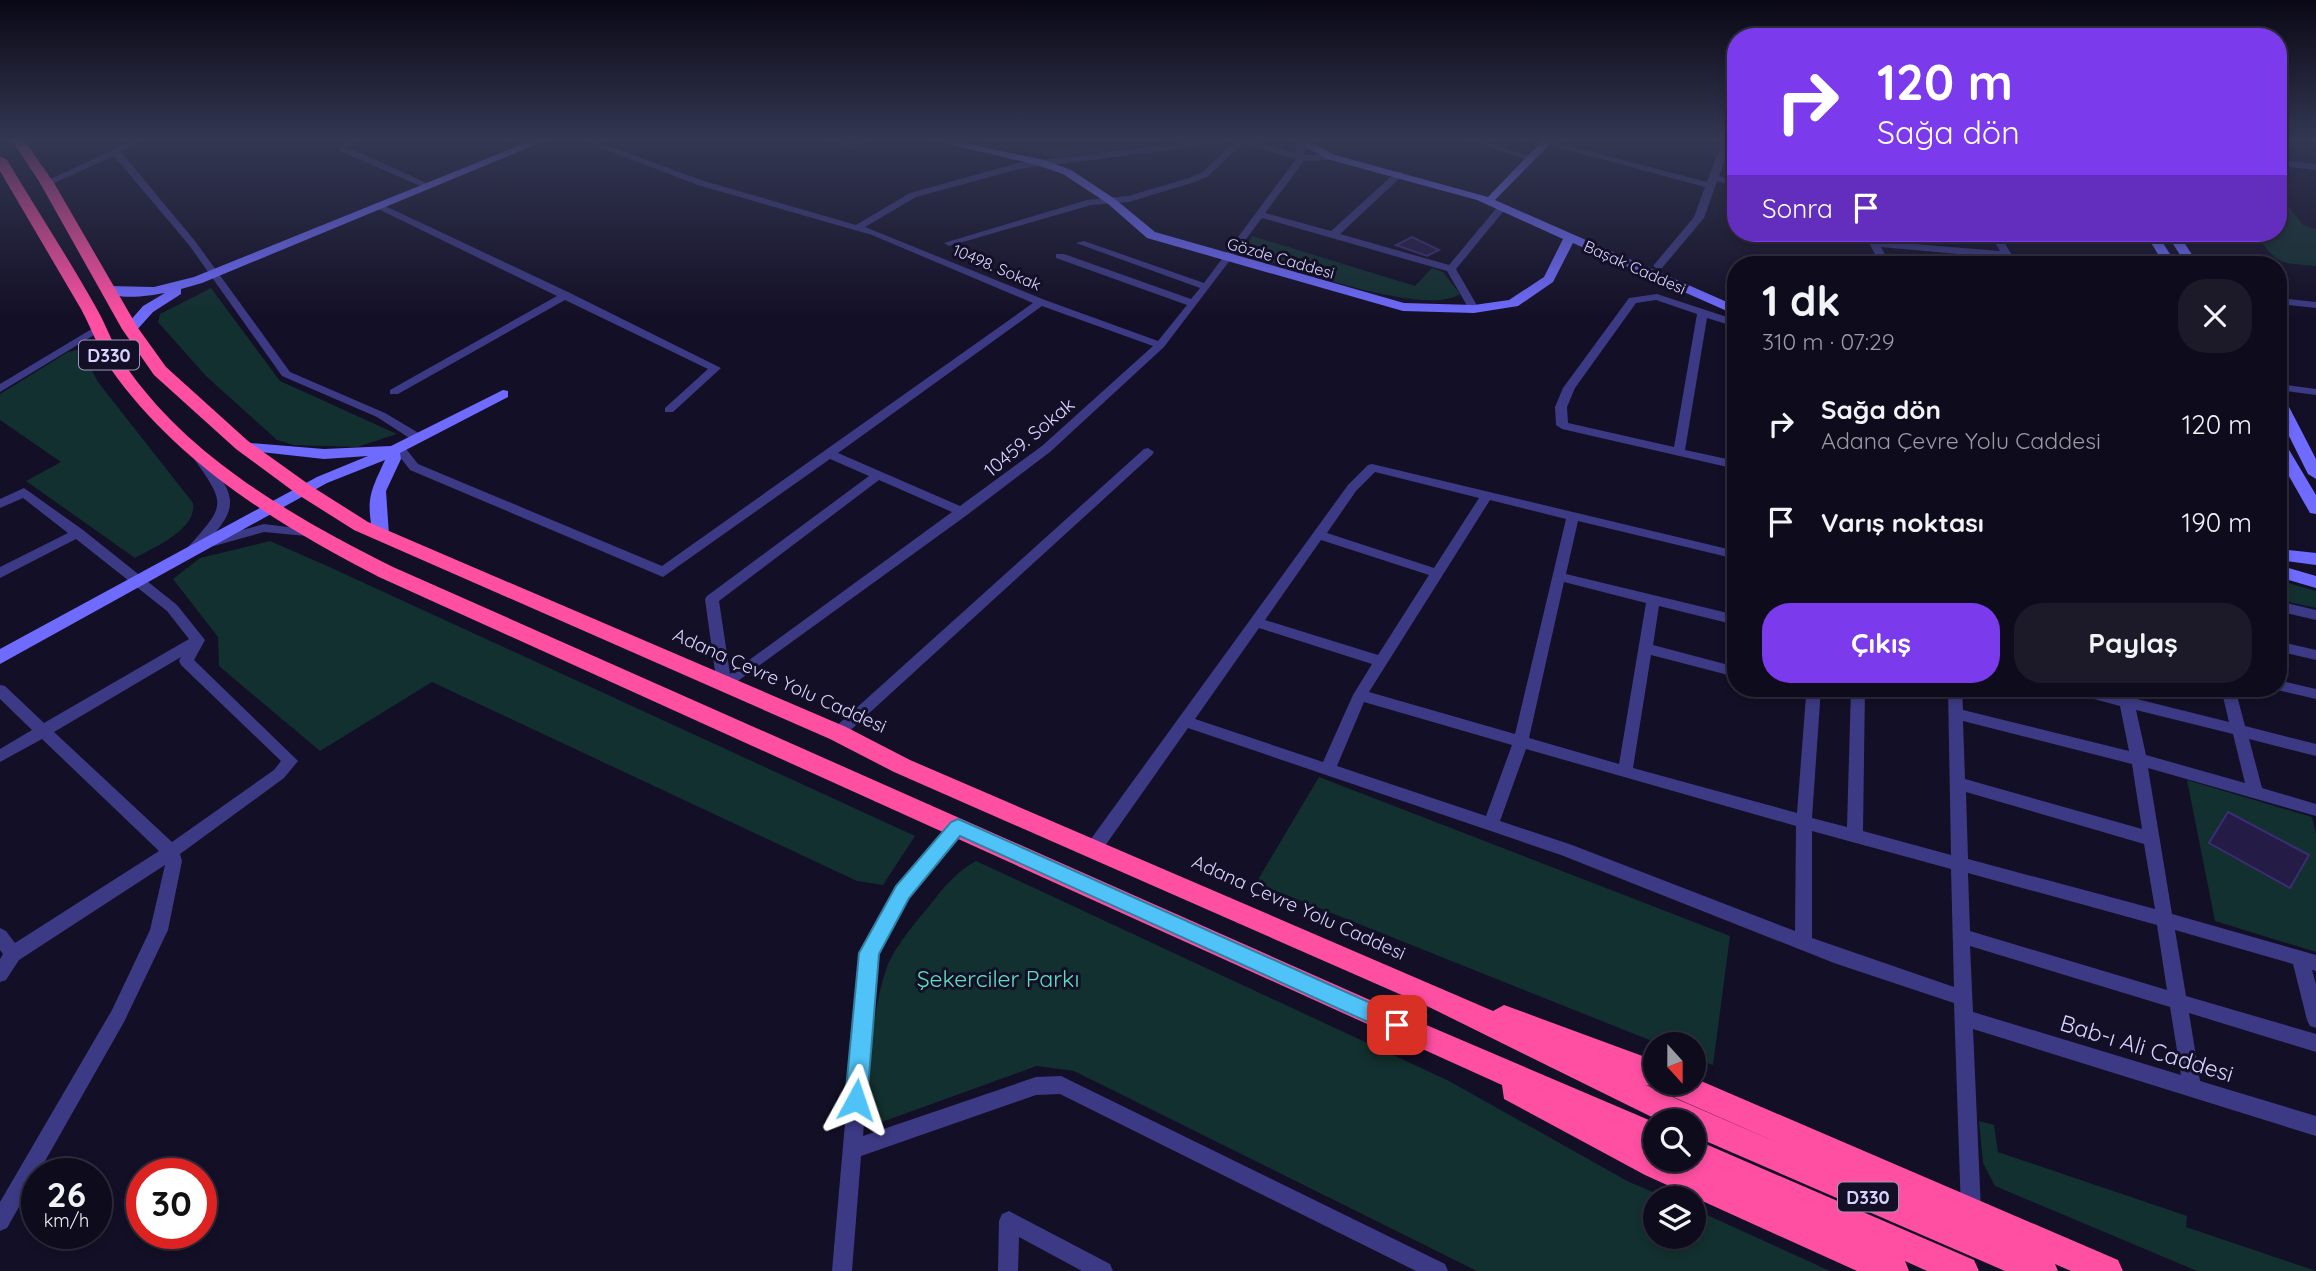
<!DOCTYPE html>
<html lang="tr">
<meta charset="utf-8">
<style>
:root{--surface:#0e0b1c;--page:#1c1929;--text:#f1f3f6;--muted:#9b9ba3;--line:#2e2b3b;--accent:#7c3aed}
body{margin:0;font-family:Quicksand,sans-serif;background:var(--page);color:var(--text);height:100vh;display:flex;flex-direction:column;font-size:26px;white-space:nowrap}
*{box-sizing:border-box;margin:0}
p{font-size:23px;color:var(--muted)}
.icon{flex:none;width:38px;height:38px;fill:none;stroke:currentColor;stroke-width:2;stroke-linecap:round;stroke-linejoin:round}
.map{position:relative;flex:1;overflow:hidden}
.sheet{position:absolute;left:1727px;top:256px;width:560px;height:441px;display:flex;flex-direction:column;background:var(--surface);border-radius:28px;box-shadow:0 4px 10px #0003,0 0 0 2px var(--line)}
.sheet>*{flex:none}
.top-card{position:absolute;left:1727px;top:28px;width:560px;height:214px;border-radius:28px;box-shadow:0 4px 10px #0003,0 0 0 2px var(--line);background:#7c3aed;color:#fff;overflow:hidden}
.needle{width:46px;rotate:159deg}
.buttons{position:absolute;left:1643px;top:1032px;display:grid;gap:14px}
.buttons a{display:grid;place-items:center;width:63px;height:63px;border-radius:50%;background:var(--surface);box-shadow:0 4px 10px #0003,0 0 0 2px var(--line);font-size:35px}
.speed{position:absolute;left:21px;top:1158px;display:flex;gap:14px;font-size:35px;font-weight:700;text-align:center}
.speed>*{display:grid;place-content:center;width:91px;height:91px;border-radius:50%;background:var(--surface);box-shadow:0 4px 10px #0003,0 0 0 2px var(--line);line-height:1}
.speed small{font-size:18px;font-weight:400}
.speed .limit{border:10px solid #d22;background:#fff;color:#111}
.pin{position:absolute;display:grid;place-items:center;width:60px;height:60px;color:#fff;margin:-30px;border-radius:14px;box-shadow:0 4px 10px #0006}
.me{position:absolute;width:77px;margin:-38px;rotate:5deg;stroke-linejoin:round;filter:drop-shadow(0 0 5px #0008)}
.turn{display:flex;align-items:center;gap:24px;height:147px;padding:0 35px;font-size:32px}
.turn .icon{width:91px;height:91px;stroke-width:2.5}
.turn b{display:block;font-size:49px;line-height:60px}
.then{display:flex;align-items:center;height:66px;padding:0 35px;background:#0003;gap:14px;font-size:26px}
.round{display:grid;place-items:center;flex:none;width:74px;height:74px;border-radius:28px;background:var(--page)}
.headline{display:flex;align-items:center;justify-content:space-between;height:119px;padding:0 35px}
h1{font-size:42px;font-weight:800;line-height:52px}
.action{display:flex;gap:14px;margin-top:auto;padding:14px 35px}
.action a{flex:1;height:80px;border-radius:28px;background:var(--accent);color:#fff;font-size:28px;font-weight:800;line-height:80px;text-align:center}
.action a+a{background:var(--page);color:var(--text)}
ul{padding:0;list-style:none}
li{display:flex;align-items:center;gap:21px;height:98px;padding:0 35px}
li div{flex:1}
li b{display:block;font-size:26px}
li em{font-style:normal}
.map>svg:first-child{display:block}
.green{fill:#12302f}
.building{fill:#241b47;stroke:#3b2d73;stroke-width:2}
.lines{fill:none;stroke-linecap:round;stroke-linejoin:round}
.street{fill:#3d3a85;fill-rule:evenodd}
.secondary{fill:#6f6bff;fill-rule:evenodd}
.highway{fill:#ff4fa3;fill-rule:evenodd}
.route{fill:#4fc3f7;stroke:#337fa1;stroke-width:2}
.labels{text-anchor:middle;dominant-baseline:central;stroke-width:6;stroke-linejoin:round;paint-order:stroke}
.far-street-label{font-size:16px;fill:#d9d4ff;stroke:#130f26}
.shield{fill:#130f26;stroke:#9e99be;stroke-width:2}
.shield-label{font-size:18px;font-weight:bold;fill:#d9d4ff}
.street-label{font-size:19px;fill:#d9d4ff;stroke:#130f26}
.near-park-label{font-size:23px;fill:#5fe0c0;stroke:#130f26}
.near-street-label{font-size:23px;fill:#d9d4ff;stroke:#130f26}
</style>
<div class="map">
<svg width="2316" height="1271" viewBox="0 0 2316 1271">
<rect width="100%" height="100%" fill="#130f26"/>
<path class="green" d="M971,140h211l-127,18z
M2279,195l24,30 13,4v37c-39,-3 -38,-2 -62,-33h24z
M1252,236l163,50 17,-18 11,4 17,22c-36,24 -174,-28 -217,-41z
M211,288l69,93 117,53 -40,13 -63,-2 -17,-5 -71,-64 -48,-54 2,-8z
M81,349l17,33 95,121c4,27 -39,44 -58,55l-109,-77 35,-19 -61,-42v-26l68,-42z
M270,541l55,24 590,271 -32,49 -26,-4 -425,-199 -112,69 -101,-85 -1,-29 -45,-58 27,-21z
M2278,580l38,11v17l-37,-8z
M1319,777l411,159 -17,129 -19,-7v-13h-32l-406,-162z
M2187,780l125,37 4,16v119l-101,-31z
M976,861l473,220 180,101 41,17h-14v38h38v-28l136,62h-353l-403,-200 -37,-5 -169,61c2,-50 2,-114 19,-160 8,-21 29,-45 43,-62 14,-18 26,-33 46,-44z
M1979,1121l15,4 4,27 189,64 -1,11 130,44h-119l-202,-85 -12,-23z"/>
<path class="building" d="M1412,237l27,13 -12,6 -31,-11z
M2228,812l81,43 -19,33 -81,-45z"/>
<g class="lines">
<path class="street" d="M134,140h11l-24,12 74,89 95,131 95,41 37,22v6h-8l-37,-24 -95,-41 -93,-131 -75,-89 -64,29 -8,-2z
M348,140h9l-8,8 84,38 -8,2 -85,-37v-4z
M580,140h12l112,41 152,44 54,-32 108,-30 189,-23h43l46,14v-12l6,-2 2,2 1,13h29l1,2 -4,3 -27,1 -39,52 66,18 65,-59h6v4l-62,58 109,31 50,-60 8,2 -51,62 23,40 -5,3 -5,-3 -22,-38 -185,-53 -98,129 -114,105 -83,63 -243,176 -5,-1 -2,-4 -12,-87 2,-3 162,-120 -39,-17 -167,118 -253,-107 -17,-22 2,-3h8l15,19 244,102 371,-263 -161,-68 -174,-50zM1226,143h7l-32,30 -12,5 -61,18 -41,4 -143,43 5,3 142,-41 38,-3 66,-20 12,-5 35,-33 54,15 -92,124 -120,-42 -8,2 124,45 -9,11 -127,-45h-8v4l131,47 -29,36 -113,-41 -180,-73 51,-30 103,-28zM1042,306l111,40 -111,100 -82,60 -122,-53zM879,480l73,32 -222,162 -11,-73z
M828,140h12l12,4 9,-4h10l-18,10z
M1467,140h13l55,18 -7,2z
M1723,140h8l-12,36 17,4v6l-19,-5 -13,37 -42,50 -4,1 -5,-3 41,-49 11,-30 -163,-44 4,-3 161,42z
M2278,160l38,4v6l-38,-4z
M379,203l191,90 151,75 -48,44h-8v-4l43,-39 -143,-69 -167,94h-8v-4l167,-94 -181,-88 -2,-2z
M1864,233h10l4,8 122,10 -11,-18h10l18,31h-10l-4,-6 -122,-11 9,17h-10z
M1657,294l79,26v7l-29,-9 -22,132 51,11v8l-174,-40 -6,-4 -1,-18 8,-19 66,-90zM1656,300l41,14 -23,133 -106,-24 -1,-16 8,-19 61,-85z
M2278,298l38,4v6l-38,-4z
M95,327l4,1v4l-99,60v-8z
M2278,384l38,5v6l-38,-5z
M1148,448l6,4 -2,3 -309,282h-10l-3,-4 3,-4 311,-280z
M200,455c8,4 14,13 19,20 19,28 12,39 -9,64l54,-15 48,6 5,1 1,3 -1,3 -53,-5 -50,14 -5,-1 -1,-3 -10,11h-10l-2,-3 2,-3c38,-42 38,-43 6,-88z
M1372,464l364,87v8l-158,-38 -12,53 170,41v10l-77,-19 -6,39 83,22v10l-85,-22 -18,113 164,45 9,-117 -14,-4 -2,-4h31l-9,130 35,9 4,-139h14l-2,143 88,24 -3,-167h14l1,22 166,41 -9,-45 -52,-14 -2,-4h28l24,6 -1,-6h14l2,10 96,24 -8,-34h14l10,38 71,18v12l-67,-17 13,49 54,16v12l-168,-48 24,146 144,41v16l-4,-1 4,14v44l-6,-2 -3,-6 -14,-56 -118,-34 11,66 130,38v18l-127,-39 11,68 116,35v20l-343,-107 8,182 -3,7 -7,3 -7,-3 -3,-7 -7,-208 -120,-40 -273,-108 -373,-127 -88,125 -6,2 -6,-2 -2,-5 2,-5 260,-358 20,-20zM1375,472l104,26 -45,70 -107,-35 29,-42zM1490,500l76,19 -51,215 -146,-42zM1321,540l108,35 -51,80 -113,-35zM1564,582l82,21 -27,161 -90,-26zM1259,628l113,36 -19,31 -30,67 -128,-43zM1364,702l148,43 -26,71 -149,-50zM2136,710l97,24 12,49 -99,-28zM1963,721l169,43 10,65 -177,-50zM1526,749l270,77 -1,105 -223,-86 -72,-24zM1966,792l178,52 11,65 -187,-50zM1812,831l139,38 3,118 -142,-49zM1968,873l189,52 10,65 -197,-59zM1970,946l200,61 11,68 -208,-63z
M24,488l59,42 94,75 28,35 -11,20 104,101 -14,17 -104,76 2,7 -14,69 -44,92 -117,206 -7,3v-29l112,-192 38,-80 15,-65 -146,95 -13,20 -6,2v-23l3,-5 -3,-4v-22l6,3 9,12 144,-92 -117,-112 -42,23v-13l32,-19 -32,-31v-14l5,1 39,37 145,-84 -22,-28 -91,-72 -76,39v-11l68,-34 -45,-35 -23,10v-9zM181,657l-2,4 2,4 100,96 -7,9 -102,72 -118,-110z
M2278,601l38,9v10l-38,-9z
M2278,641l38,9v10l-38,-9z
M2278,680l38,9v10l-43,-10 5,-1z
M958,820l6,2 2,5 -2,5 -56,65 -30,57 -15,182 173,-59 25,-1 384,188 3,7h-32l-356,-177 -24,1 -175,61 -9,115h-20l28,-318 36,-66 56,-65z
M1009,1211l101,53 3,7h-31l-63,-34 -1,34h-20l1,-50 3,-7z"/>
<path class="secondary" d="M533,140h14l-345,143 -21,6v5l-28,18 -18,20 -5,1 -7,-4 20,-23 22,-13c-18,3 -48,8 -62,-3l6,-4 45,1 40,-10z
M930,140h20l94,20 27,10 44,29 40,33 249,71 70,2 35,-5 35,-23 19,-38 -86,-39 -150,-41 -34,-19h13l29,15 153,42 55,-57h11l-59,60 241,106v9l-163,-72 -20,39 -35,24 -44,7 -71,-2 -256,-73 -40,-35 -44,-29 -26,-9z
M2145,233h12l19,31h-12z
M2166,233h12l20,31h-12z
M503,390l5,1v6l-108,56 1,6 -15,32 3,44 -2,4h-12l-2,-4c-7,-37 -3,-42 12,-75l-58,23 -327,181v-15l317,-172 51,-21 -44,3 -82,-9 -7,-5 2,-3 87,7 67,-3z
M2278,395l7,4 31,60v20l-8,-5 -30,-60z
M2278,439l7,4 31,52v19l-6,-1 -32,-56z
M2278,549l38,4v12l-38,-5z
M2278,565l38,11v12l-38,-11z"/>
<path class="highway" d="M12,140h12l30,43 84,145 28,39 82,74 63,45 57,36 478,205 64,33 583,251 11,-6 152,56v22h38v-5l424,182 5,11h-52l-16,-7 3,7h-53l-311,-135v-14h-32l-233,-115 -535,-235 -64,-33 -476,-209 -57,-36 -61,-45 -82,-74 -32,-46 -82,-146zM1646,1085l14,2 3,6 138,60z
M0,156l7,4c30,50 62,99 91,151 11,20 17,41 32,61 64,89 167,147 263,195l1038,460 225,96v37h38v-21l280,121 5,11h-52l-22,-10 4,10h-52l-212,-96 -141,-76 -2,-14 -1123,-508c-97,-50 -194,-109 -261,-198 -17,-22 -24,-46 -37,-70 -27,-46 -54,-92 -81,-138z"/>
</g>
<linearGradient id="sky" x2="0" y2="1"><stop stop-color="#0a0815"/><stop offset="0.44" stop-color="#333752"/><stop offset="1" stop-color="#333752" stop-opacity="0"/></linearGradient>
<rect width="2316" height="318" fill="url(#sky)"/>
<path class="route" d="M958,819l446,199 3,7 -3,7 -7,3 -7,-3 -430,-196 -51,62 -30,56 -12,146 -3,7 -8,3 -7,-3 -4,-7 14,-147 37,-67 55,-64z"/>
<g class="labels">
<g class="far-street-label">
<text transform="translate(1281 258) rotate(16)">Gözde Caddesi</text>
<text transform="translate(997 267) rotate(23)">10498. Sokak</text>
<text transform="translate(1635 267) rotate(24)">Başak Caddesi</text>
</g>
<g class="shield">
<rect x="79" y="340.5" width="60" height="29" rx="5"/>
<rect x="1838" y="1182.5" width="60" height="29" rx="5"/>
</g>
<g class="shield-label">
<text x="109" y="355">D330</text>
<text x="1868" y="1197">D330</text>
</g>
<g class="street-label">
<text transform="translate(1029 437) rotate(-40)">10459. Sokak</text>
<text transform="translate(780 680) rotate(24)">Adana Çevre Yolu Caddesi</text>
<text transform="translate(1299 907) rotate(24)">Adana Çevre Yolu Caddesi</text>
</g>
<g class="near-park-label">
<text x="998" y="978">Şekerciler Parkı</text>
</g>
<g class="near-street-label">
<text transform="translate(2147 1048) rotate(17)">Bab-ı Ali Caddesi</text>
</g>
</g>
</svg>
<div class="buttons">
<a><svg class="needle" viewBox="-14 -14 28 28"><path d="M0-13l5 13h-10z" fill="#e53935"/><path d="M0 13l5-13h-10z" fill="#9b9ba3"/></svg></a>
<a><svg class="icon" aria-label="search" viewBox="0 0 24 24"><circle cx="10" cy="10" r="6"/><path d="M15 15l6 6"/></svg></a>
<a><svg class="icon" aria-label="layers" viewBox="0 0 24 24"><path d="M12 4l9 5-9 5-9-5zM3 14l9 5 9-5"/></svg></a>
</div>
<div class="speed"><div>26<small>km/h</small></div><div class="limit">30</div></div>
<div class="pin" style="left:1397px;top:1025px;background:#d93025"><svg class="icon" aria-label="arrive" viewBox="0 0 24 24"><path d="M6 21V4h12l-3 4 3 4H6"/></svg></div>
<svg class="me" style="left:856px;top:1100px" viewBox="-20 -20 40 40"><path d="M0-17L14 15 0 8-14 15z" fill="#4fc3f7" stroke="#fff" stroke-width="4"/></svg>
<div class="top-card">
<div class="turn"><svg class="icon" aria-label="right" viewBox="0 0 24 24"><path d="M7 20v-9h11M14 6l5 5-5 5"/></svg><div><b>120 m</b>Sağa dön</div></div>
<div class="then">Sonra<svg class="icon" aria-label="arrive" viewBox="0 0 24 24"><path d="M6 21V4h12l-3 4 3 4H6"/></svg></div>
</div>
<section class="sheet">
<div class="headline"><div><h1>1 dk</h1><p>310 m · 07:29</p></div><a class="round"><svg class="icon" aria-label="close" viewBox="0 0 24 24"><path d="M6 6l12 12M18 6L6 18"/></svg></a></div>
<ul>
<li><svg class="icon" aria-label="right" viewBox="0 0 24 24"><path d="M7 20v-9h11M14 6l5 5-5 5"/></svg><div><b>Sağa dön</b><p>Adana Çevre Yolu Caddesi</p></div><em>120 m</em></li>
<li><svg class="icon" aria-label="arrive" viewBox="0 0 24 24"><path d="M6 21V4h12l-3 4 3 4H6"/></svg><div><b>Varış noktası</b></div><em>190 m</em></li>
</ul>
<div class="action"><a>Çıkış</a><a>Paylaş</a></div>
</section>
</div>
